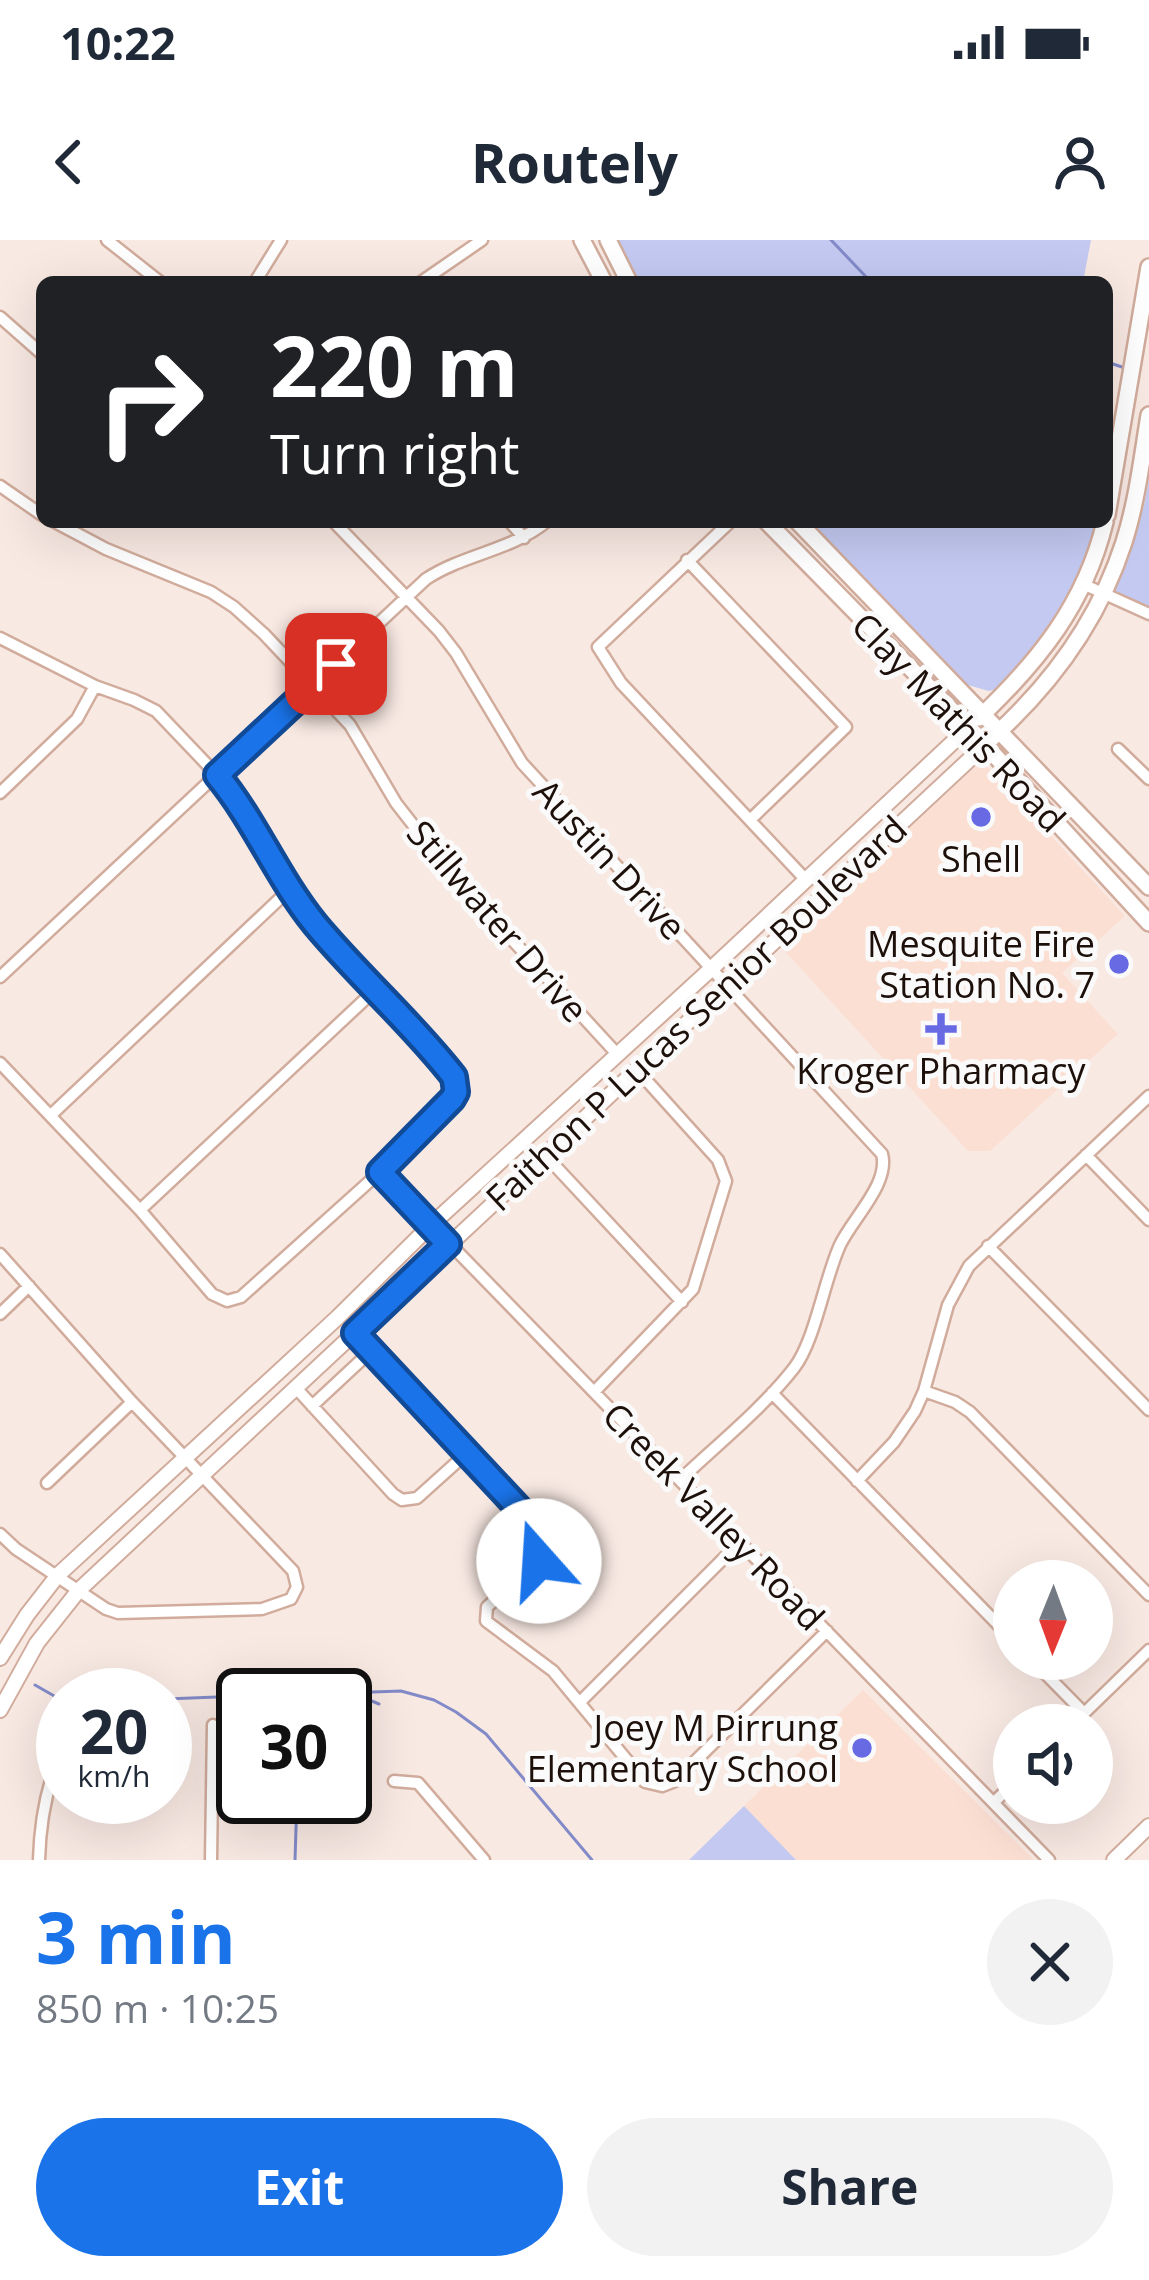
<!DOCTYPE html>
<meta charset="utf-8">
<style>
:root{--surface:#fff;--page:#f2f2f3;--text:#1f2937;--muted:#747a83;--accent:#1a73e8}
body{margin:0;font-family:"Open Sans",sans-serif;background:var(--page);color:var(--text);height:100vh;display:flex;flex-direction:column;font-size:45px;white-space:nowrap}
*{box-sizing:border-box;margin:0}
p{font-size:39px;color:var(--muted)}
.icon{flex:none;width:66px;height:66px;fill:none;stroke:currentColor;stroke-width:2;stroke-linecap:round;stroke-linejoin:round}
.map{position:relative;height:1620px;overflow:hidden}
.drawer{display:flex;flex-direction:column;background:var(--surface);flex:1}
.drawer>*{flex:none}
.hud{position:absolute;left:36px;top:36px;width:1077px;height:252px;border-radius:18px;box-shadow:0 12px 48px #0002;background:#202124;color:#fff;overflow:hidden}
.needle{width:78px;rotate:181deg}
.buttons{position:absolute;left:993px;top:1320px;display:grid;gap:24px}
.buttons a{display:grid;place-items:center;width:120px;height:120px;border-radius:50%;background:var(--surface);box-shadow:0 12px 48px #0002;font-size:60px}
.speed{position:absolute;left:36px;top:1428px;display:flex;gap:24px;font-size:60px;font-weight:700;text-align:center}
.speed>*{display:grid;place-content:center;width:156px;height:156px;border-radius:50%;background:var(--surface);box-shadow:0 12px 48px #0002;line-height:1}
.speed small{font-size:30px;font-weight:400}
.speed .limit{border:6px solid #111;border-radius:18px;background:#fff;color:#111}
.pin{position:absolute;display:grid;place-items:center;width:102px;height:102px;color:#fff;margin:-51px;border-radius:24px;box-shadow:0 6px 18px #0006}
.me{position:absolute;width:132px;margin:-66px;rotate:341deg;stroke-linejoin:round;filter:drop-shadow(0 0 9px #0008)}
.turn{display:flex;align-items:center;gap:42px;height:252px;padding:0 36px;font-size:54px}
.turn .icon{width:156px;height:156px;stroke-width:2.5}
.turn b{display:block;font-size:84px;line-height:102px}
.round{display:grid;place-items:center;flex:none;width:126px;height:126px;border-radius:63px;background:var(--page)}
.headline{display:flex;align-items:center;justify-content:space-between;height:204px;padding:0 36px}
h1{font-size:72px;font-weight:700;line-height:90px;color:var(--accent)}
.action{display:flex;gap:24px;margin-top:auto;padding:24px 36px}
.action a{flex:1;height:138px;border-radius:72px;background:var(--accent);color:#fff;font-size:48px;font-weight:700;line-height:138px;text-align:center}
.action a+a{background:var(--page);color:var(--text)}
.status{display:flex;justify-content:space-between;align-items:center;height:84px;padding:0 60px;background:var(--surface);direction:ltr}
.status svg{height:33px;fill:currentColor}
header{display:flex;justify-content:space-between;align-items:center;height:156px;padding:0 36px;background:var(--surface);font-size:54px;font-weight:700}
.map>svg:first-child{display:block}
.built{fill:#fbdfd3}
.green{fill:#c3c9f1}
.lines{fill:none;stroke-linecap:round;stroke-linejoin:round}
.stream{stroke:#828ac8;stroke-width:3}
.minor-casing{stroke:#d1ac9c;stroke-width:15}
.tertiary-casing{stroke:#d1ac9c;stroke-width:18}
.secondary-casing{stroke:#d1ac9c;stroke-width:20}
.minor{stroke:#fff;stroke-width:10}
.tertiary{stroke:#fff;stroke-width:14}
.secondary{stroke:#fff;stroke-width:15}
.route-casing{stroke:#114b97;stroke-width:30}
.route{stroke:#1a73e8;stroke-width:21}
.poi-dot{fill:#676ae3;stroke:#fafafa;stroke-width:4.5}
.labels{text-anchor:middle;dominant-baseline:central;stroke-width:10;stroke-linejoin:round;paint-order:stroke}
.street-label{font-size:36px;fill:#1d100a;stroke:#fafafa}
.poi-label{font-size:36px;fill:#1d100a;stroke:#fafafa}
</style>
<div class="status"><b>10:22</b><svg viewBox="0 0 49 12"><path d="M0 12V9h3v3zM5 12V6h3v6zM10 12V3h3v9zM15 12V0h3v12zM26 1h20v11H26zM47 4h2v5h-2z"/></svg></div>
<header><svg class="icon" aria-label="back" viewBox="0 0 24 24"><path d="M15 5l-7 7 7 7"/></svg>Routely<svg class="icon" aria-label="person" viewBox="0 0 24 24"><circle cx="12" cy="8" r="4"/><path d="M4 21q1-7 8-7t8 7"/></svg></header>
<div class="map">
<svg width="1149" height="1620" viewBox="0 0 1149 1620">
<rect width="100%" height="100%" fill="#f9e9e3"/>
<path class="built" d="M982,521l143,155 -63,57 56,61 -128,117h-22l-188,-205z
M863,1450l171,170h-238l-52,-54z"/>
<path class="green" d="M612,0h479l-8,42h-449z
M1149,239v131l-35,-16 30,-88z
M805,282h293c-16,70 -52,113 -97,166l-12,3 -25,-7z
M744,1566l52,54h-107z"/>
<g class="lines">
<path class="stream" d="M831,0l40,42
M1107,122l18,6
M35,1445l28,16
M353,1453l26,11
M287,1455l114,-4 33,9 22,12 30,22 106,126
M165,1459l78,-3
M295,1620l2,-63"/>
<g class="minor-casing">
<path id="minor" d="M107,0l53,42
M255,42l26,-42
M421,42l61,-42
M0,77l42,37
M0,246l42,29
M55,282l51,27 105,43 23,15 30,27 86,91 46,78 53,68 169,184
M334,282l105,109 17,22 66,110 360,391c8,29 -29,64 -42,91 -16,35 -25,96 -46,123 -32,41 -76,76 -114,112
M510,282l14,16
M730,282l-132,125 23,36 185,197
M687,320l159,167 -96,93
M1085,345l64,29
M0,398l95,48 39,14 22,11 61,64 21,26 52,88 26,35 134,147c7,9 8,18 2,28l-72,73 -139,125 -14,4 -15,-7 -72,-84 -140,-147
M1118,509l31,30
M0,553l77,-74 18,-33
M0,737l426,-398c38,-25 84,-28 120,-57
M51,875l239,-226
M1086,915l63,65
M546,916l136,146
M380,932l669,688
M140,970l235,-220
M988,1006l161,164
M0,1014l132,148 161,169 4,16 -6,12 -29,10 -144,4 -12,-4 -90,-60 -16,-15
M0,1074l29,-28
M355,1093l184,197 7,14 -2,11 -57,52 -1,14 67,50 92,111 17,4 13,-5 152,-150
M296,1148l97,106 9,6 15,-2 50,-45
M924,1151l31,11 15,10 179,183
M594,1152l99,-103 33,-108 -8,-21 -80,-89
M772,1153l242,248
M312,1166l59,-55
M857,1241l37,-39 21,-31 9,-20 24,-86 21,-39 180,-170
M47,1243l85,-81
M1031,1419l53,54
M581,1461l158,-158
M1072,1485l77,-75
M394,1541l24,2 66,77
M994,1562l20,-19
M39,1620c1,-38 8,-77 24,-112
M211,1620l2,-135"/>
</g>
<g class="tertiary-casing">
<path id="tertiary" d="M0,1418l27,-43 31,-40 280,-258 92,-91 281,-257 257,-241
M0,1470l37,-67 42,-53 906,-845
M1114,1620l35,-34"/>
</g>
<g class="secondary-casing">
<path id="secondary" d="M582,0l22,42
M608,0l21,42
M1107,275l42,-248
M767,282l209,213 173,188
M798,282l351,365
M979,478c60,-57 106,-114 126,-196
M992,498c60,-54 107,-118 132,-196 13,-41 18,-84 25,-127"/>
</g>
<use href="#minor" class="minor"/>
<use href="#tertiary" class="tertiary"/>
<use href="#secondary" class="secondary"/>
</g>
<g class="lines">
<g class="route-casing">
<path id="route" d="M336,424l-119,111c38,46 60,102 98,149 44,53 97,99 139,153l2,15 -4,7 -72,73 68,72 -93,89 184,197c8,11 9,20 0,31"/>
</g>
<use href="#route" class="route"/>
</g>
<g class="poi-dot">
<circle cx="981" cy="577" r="12"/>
<circle cx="1119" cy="724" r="12"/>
<path d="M935 771h12v12h12v12h-12v12h-12v-12h-12v-12h12z"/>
<circle cx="862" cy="1508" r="12"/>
</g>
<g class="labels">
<g class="street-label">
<text transform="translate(959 482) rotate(46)">Clay Mathis Road</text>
<text transform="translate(610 619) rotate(47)">Austin Drive</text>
<text transform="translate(498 681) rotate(49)">Stillwater Drive</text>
<text transform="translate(696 773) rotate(-43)">Faithon P Lucas Senior Boulevard</text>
<text transform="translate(714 1276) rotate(46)">Creek Valley Road</text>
</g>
<g class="poi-label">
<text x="981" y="618">Shell</text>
<text x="1095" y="703" text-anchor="end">Mesquite Fire<tspan x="1095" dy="41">Station No. 7</tspan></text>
<text x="941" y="830">Kroger Pharmacy</text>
<text x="838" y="1487" text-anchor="end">Joey M Pirrung<tspan x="838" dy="41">Elementary School</tspan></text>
</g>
</g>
</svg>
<div class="buttons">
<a><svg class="needle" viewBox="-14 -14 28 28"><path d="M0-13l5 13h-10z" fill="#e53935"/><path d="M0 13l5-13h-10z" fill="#747a83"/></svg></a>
<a><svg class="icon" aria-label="sound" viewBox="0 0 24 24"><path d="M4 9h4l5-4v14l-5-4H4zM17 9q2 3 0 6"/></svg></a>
</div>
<div class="speed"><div>20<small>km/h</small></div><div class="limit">30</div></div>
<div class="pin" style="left:336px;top:424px;background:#d93025"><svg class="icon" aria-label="arrive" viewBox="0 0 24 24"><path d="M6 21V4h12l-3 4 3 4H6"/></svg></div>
<svg class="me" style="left:539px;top:1321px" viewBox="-20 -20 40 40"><circle r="19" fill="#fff"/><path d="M0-13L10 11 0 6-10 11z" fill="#1a73e8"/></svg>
<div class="hud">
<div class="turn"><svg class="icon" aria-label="right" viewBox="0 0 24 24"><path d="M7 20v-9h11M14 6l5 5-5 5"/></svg><div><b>220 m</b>Turn right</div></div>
</div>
</div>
<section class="drawer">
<div class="headline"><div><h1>3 min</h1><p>850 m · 10:25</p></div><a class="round"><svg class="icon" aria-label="close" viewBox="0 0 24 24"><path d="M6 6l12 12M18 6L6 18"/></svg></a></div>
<div class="action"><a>Exit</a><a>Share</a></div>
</section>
